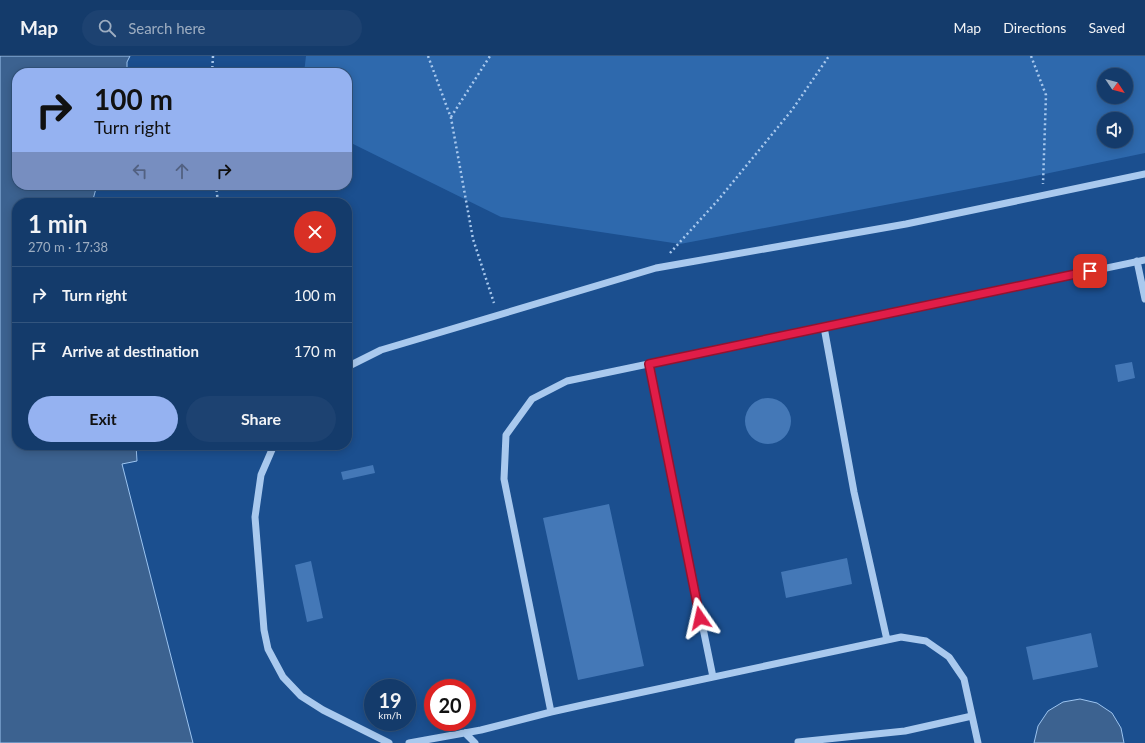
<!DOCTYPE html>
<meta charset="utf-8">
<style>
:root{--surface:#143b6b;--page:#1d4271;--text:#f1f3f6;--muted:#9dadc1;--line:#33557e;--accent:#95b2f1}
body{margin:0;font-family:Lato,sans-serif;background:var(--page);color:var(--text);height:100vh;display:flex;flex-direction:column;font-size:15px;white-space:nowrap}
*{box-sizing:border-box;margin:0}
p{font-size:13px;color:var(--muted)}
.icon{flex:none;width:22px;height:22px;fill:none;stroke:currentColor;stroke-width:2;stroke-linecap:round;stroke-linejoin:round}
.map{position:relative;flex:1;overflow:hidden}
.details{position:absolute;left:12px;top:142px;width:340px;height:252px;display:flex;flex-direction:column;background:var(--surface);border-radius:16px;box-shadow:0 2px 10px #0003,0 0 0 1px var(--line)}
.details>*{flex:none}
.top-card{position:absolute;left:12px;top:12px;width:340px;height:122px;border-radius:16px;box-shadow:0 2px 10px #0003,0 0 0 1px var(--line);background:#95b2f1;color:#111;overflow:hidden}
.needle{width:26px;rotate:125deg}
.tools{position:absolute;left:1097px;top:12px;display:grid;gap:8px}
.tools a{display:grid;place-items:center;width:36px;height:36px;border-radius:50%;background:var(--surface);box-shadow:0 2px 10px #0003,0 0 0 1px var(--line);font-size:20px}
.speed{position:absolute;left:364px;top:623px;display:flex;gap:8px;font-size:20px;font-weight:700;text-align:center}
.speed>*{display:grid;place-content:center;width:52px;height:52px;border-radius:50%;background:var(--surface);box-shadow:0 2px 10px #0003,0 0 0 1px var(--line);line-height:1}
.speed small{font-size:10px;font-weight:400}
.speed .limit{border:6px solid #d22;background:#fff;color:#111}
.pin{position:absolute;display:grid;place-items:center;width:34px;height:34px;color:#fff;margin:-17px;border-radius:8px;box-shadow:0 2px 6px #0006}
.me{position:absolute;width:44px;margin:-22px;rotate:349deg;stroke-linejoin:round;filter:drop-shadow(0 0 3px #0008)}
.turn{display:flex;align-items:center;gap:14px;height:84px;padding:0 16px;font-size:18px}
.turn .icon{width:52px;height:52px;stroke-width:2.5}
.turn b{display:block;font-size:28px;line-height:34px}
.lanes{display:flex;align-items:center;height:38px;padding:0 16px;background:#0003;justify-content:center;gap:20px;direction:ltr}
.lanes .off{opacity:.35}
.round{display:grid;place-items:center;flex:none;width:42px;height:42px;border-radius:21px;background:var(--page)}
.headline{display:flex;align-items:center;justify-content:space-between;height:68px;padding:0 16px}
h1{font-size:24px;font-weight:700;line-height:30px}
.action{display:flex;gap:8px;margin-top:auto;padding:8px 16px}
.action a{flex:1;height:46px;border-radius:24px;background:var(--accent);color:#111;font-size:16px;font-weight:700;line-height:46px;text-align:center}
.action a+a{background:var(--page);color:var(--text)}
ul{padding:0;list-style:none}
li{display:flex;align-items:center;gap:12px;height:56px;padding:0 16px;border-top:1px solid var(--line)}
li div{flex:1}
li b{display:block;font-size:15px}
li em{font-style:normal}
header{display:flex;align-items:center;gap:24px;box-sizing:border-box;height:56px;padding:0 20px;background:var(--surface);border-bottom:1px solid var(--line)}
header strong{font-size:19px}
nav{display:flex;gap:22px;margin-inline-start:auto;font-size:14px}
.search{width:280px;height:36px;background:var(--page);display:flex;align-items:center;gap:10px;box-sizing:border-box;padding:0 14px;border-radius:22px;color:var(--muted);font-size:15px}
.map>svg:first-child{display:block}
.green{fill:#2e69ad;fill-rule:evenodd}
.water{fill:#3c6290;stroke:#9cc4f0}
.building{fill:#4478b7}
.lines{fill:none;stroke-linecap:round;stroke-linejoin:round}
.path{stroke:#a9c9ee;stroke-width:2.5;stroke-dasharray:2 3;stroke-linecap:butt}
.minor{stroke:#a9c9ee;stroke-width:7}
.route-casing{stroke:#92132f;stroke-width:10}
.route{stroke:#e11d48;stroke-width:7}
</style>
<header>
<strong>Map</strong>
<div class="search"><svg class="icon" aria-label="search" viewBox="0 0 24 24"><circle cx="10" cy="10" r="6"/><path d="M15 15l6 6"/></svg>Search here</div>
<nav><a>Map</a><a>Directions</a><a>Saved</a></nav>
</header>
<div class="map">
<svg width="1145" height="687" viewBox="0 0 1145 687">
<rect width="100%" height="100%" fill="#1b4f8f"/>
<path class="green" d="M306,0h839v97l-134,28 -331,63 -179,-27 -154,-76v-68h-43zM1104,19h22v22h-22zM1104,63h22v22h-22z"/>
<path class="water" d="M0,0h130l-3,6v5l-2,3 1,3h-109v112h80l-5,18h-75v242h119l1,16 -15,3 71,279h-193z
M1080,643l17,4 15,10 9,15 3,15h-90l4,-17 10,-15 15,-9z"/>
<path class="building" d="M1132,306l3,16 -17,4 -3,-17z
M745 365a23 23 0 1 1 46 0a23 23 0 1 1-46 0Z
M373,409l2,8 -32,7 -2,-8z
M609,448l35,162 -66,14 -35,-162z
M847,502l5,26 -66,14 -5,-26z
M311,505l12,57 -16,4 -12,-57z
M1091,577l7,34 -65,13 -7,-33z"/>
<g class="lines">
<path class="path" d="M428,0l23,62 22,121 21,64
M1031,0l15,39 -3,89
M212,17l1,-17
M451,61l39,-61
M216,129l2,18
M670,197l49,-54 73,-89 37,-54"/>
<path class="minor" d="M1137,205l8,38
M824,271l30,165 33,148
M649,308l64,313
M347,311l34,-17 275,-82 250,-44 239,-50
M274,389l-13,30 -6,42 9,113 4,19 15,28 18,19 22,14 66,33
M551,656l-47,-233 2,-44 26,-36 35,-18 578,-121
M465,677l10,10
M798,686l107,-11 67,-15
M409,687l72,-13 70,-18 36,-8 314,-67 25,4 23,16 15,22 14,64"/>
</g>
<g class="lines">
<g class="route-casing">
<path id="route" d="M700,562l-51,-254 441,-93"/>
</g>
<use href="#route" class="route"/>
</g>
</svg>
<div class="tools">
<a><svg class="needle" viewBox="-14 -14 28 28"><path d="M0-13l5 13h-10z" fill="#e53935"/><path d="M0 13l5-13h-10z" fill="#9dadc1"/></svg></a>
<a><svg class="icon" aria-label="sound" viewBox="0 0 24 24"><path d="M4 9h4l5-4v14l-5-4H4zM17 9q2 3 0 6"/></svg></a>
</div>
<div class="speed"><div>19<small>km/h</small></div><div class="limit">20</div></div>
<div class="pin" style="left:1090px;top:215px;background:#d93025"><svg class="icon" aria-label="arrive" viewBox="0 0 24 24"><path d="M6 21V4h12l-3 4 3 4H6"/></svg></div>
<svg class="me" style="left:700px;top:562px" viewBox="-20 -20 40 40"><path d="M0-17L14 15 0 8-14 15z" fill="#e11d48" stroke="#fff" stroke-width="4"/></svg>
<div class="top-card">
<div class="turn"><svg class="icon" aria-label="right" viewBox="0 0 24 24"><path d="M7 20v-9h11M14 6l5 5-5 5"/></svg><div><b>100 m</b>Turn right</div></div>
<div class="lanes"><svg class="icon off" aria-label="left" viewBox="0 0 24 24"><path d="M17 20v-9H6M10 6l-5 5 5 5"/></svg><svg class="icon off" aria-label="ahead" viewBox="0 0 24 24"><path d="M12 20V5M6 11l6-6 6 6"/></svg><svg class="icon" aria-label="right" viewBox="0 0 24 24"><path d="M7 20v-9h11M14 6l5 5-5 5"/></svg></div>
</div>
<section class="details">
<div class="headline"><div><h1>1 min</h1><p>270 m · 17:38</p></div><a class="round" style="background:#d93025;color:#fff"><svg class="icon" aria-label="close" viewBox="0 0 24 24"><path d="M6 6l12 12M18 6L6 18"/></svg></a></div>
<ul>
<li><svg class="icon" aria-label="right" viewBox="0 0 24 24"><path d="M7 20v-9h11M14 6l5 5-5 5"/></svg><div><b>Turn right</b></div><em>100 m</em></li>
<li><svg class="icon" aria-label="arrive" viewBox="0 0 24 24"><path d="M6 21V4h12l-3 4 3 4H6"/></svg><div><b>Arrive at destination</b></div><em>170 m</em></li>
</ul>
<div class="action"><a>Exit</a><a>Share</a></div>
</section>
</div>
